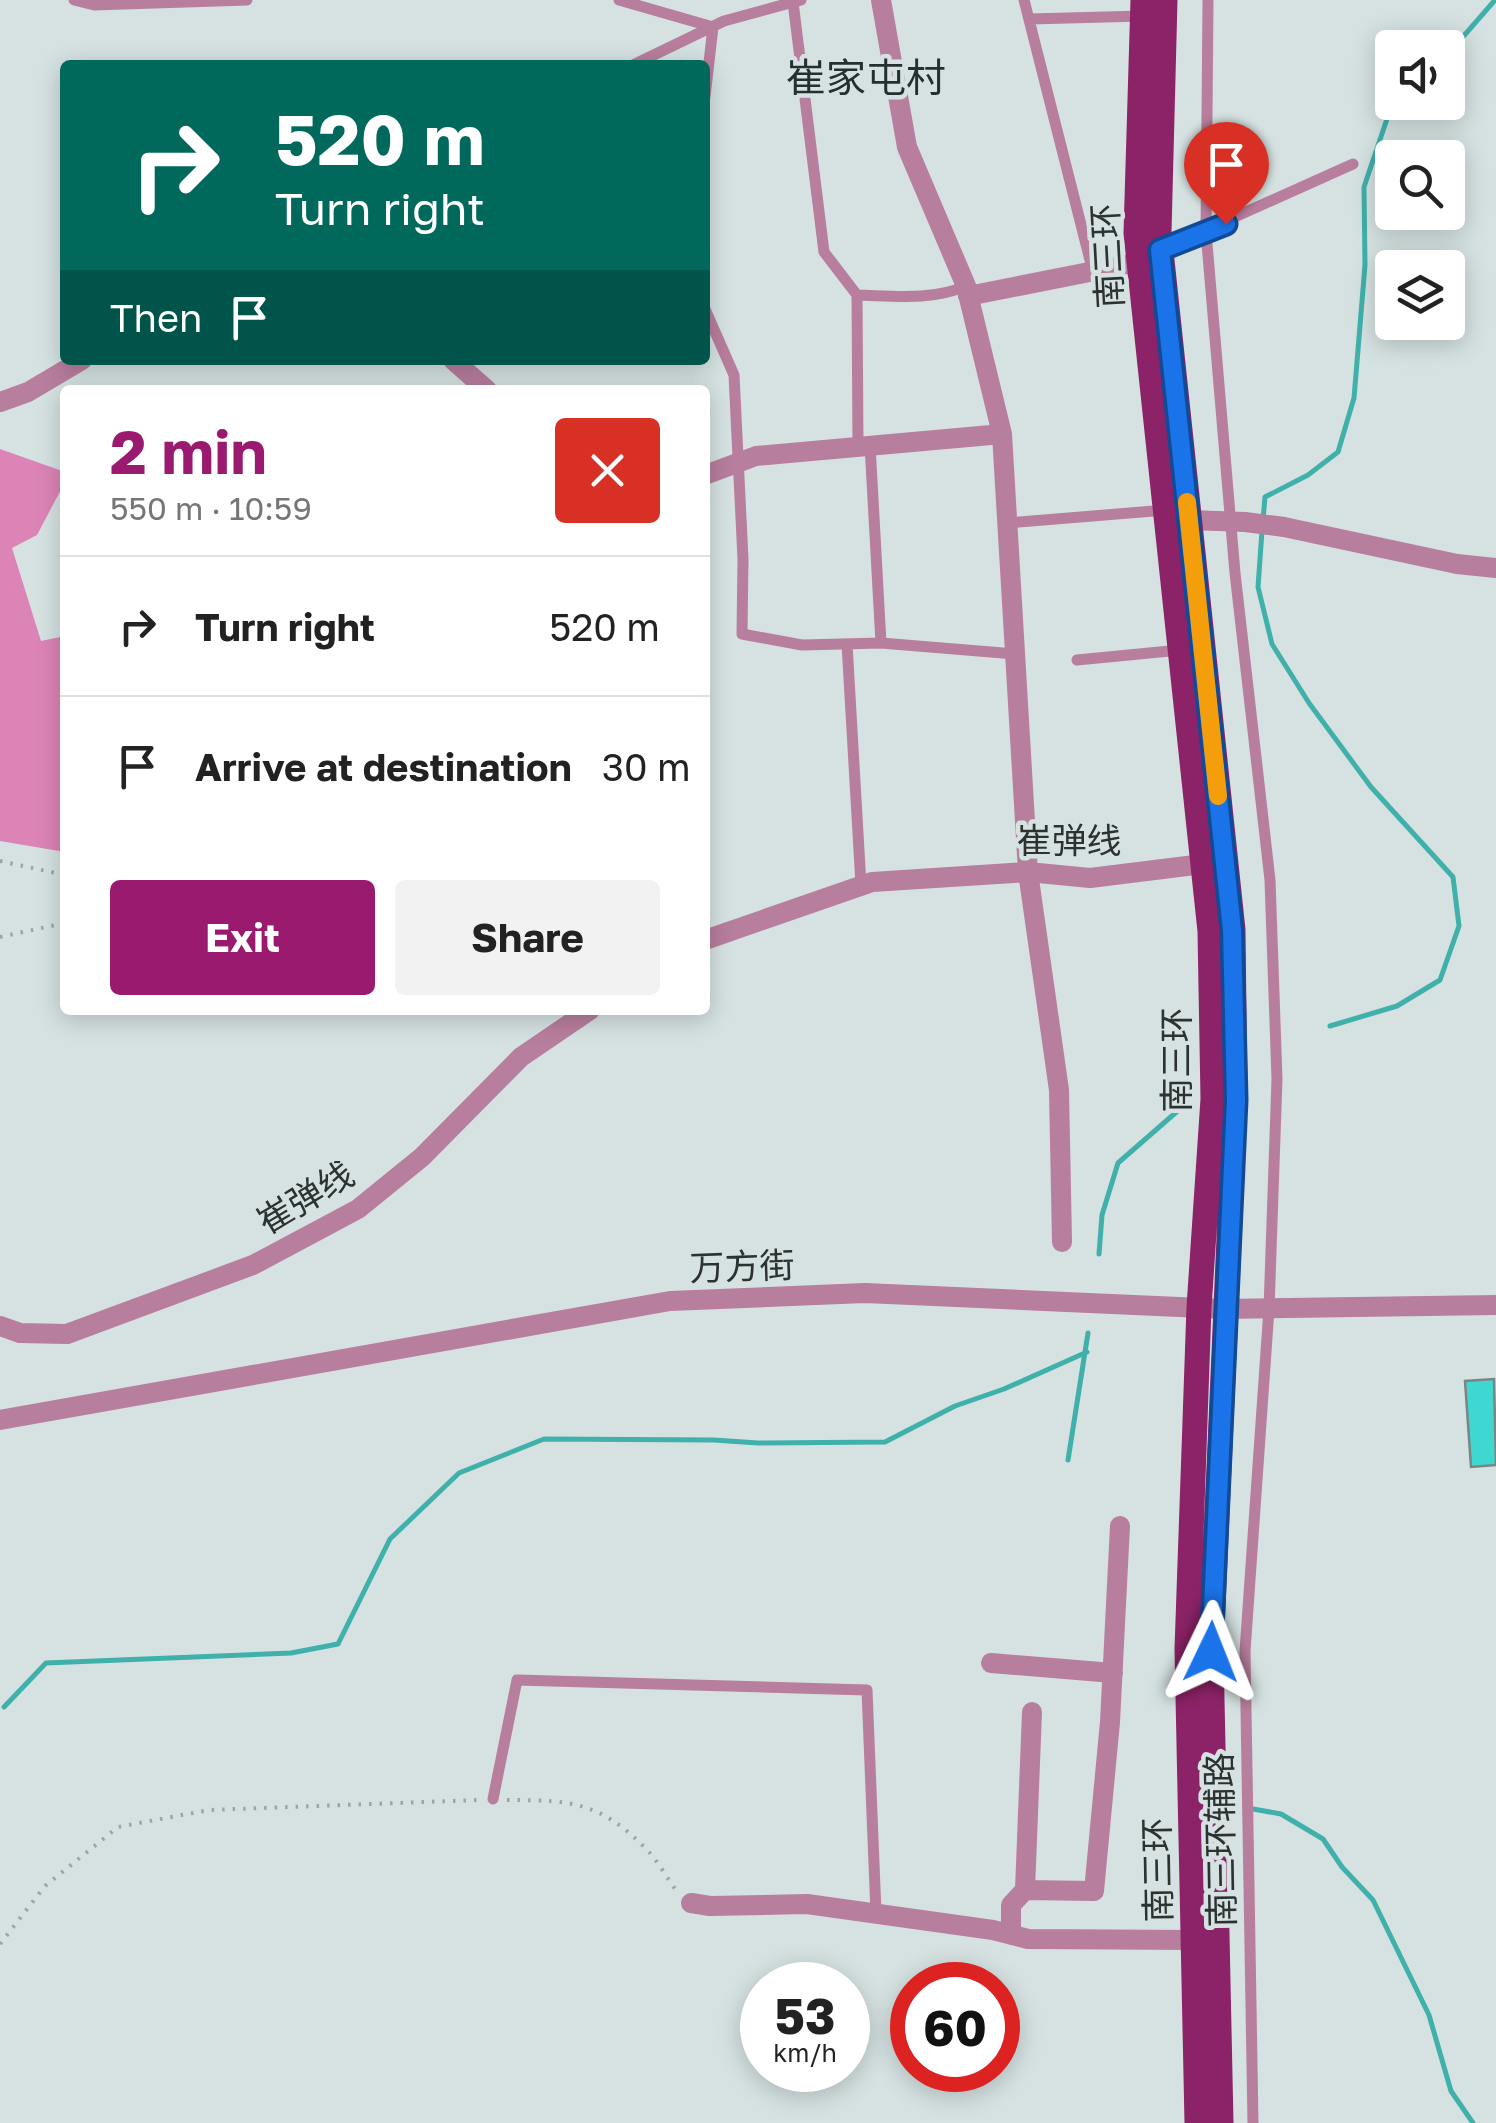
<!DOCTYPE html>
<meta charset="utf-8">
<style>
:root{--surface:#fff;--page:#f2f2f2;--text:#222;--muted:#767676;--line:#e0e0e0;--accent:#9a1a6f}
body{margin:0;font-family:"Golos Text","Noto Sans SC",sans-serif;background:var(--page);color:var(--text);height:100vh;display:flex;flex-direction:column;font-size:38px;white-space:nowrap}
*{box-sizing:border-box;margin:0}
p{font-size:32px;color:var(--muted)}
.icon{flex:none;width:55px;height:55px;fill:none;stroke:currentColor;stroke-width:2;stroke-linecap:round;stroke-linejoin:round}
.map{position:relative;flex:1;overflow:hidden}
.sheet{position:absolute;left:60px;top:385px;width:650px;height:630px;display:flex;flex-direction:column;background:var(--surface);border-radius:10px;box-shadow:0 5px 25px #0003}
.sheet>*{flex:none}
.hud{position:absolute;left:60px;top:60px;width:650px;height:305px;border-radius:10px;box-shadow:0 5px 25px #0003;background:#00695c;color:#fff;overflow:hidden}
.controls{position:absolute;left:1375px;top:30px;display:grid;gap:20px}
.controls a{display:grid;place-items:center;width:90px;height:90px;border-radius:10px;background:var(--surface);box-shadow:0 5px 25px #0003;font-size:50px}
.speed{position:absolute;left:740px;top:1962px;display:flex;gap:20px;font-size:50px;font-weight:700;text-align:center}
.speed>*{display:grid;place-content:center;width:130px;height:130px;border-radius:50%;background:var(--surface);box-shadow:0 5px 25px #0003;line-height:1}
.speed small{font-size:25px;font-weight:400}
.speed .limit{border:15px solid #d22;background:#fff;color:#111}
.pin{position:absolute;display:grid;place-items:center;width:85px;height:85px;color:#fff;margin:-102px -42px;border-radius:50% 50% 50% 0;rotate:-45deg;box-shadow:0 0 10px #0007}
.pin .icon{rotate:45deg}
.me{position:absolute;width:110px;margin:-55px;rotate:2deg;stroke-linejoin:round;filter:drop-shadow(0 0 8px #0008)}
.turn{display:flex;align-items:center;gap:35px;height:210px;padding:0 50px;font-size:45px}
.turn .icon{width:130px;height:130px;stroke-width:2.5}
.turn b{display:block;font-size:70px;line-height:85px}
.then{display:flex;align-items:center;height:95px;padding:0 50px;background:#0003;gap:20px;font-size:38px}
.round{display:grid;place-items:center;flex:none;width:105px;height:105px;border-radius:10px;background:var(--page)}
.overview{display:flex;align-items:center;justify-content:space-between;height:170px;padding:0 50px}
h1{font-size:60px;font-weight:700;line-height:75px;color:var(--accent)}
.primary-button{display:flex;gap:20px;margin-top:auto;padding:20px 50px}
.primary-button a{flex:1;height:115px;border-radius:10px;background:var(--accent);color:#fff;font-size:40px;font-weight:700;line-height:115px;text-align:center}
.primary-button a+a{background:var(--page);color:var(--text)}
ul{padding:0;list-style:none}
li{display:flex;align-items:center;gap:30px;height:140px;padding:0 50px;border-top:2px solid var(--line)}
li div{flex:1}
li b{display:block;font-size:38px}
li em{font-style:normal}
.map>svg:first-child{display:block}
.forest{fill:#dc84b6}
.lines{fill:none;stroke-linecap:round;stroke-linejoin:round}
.stream{stroke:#40b0ab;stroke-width:5}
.building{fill:#3ed8d1;stroke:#7a8584;stroke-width:2.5}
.path{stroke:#9ba5a5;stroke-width:4;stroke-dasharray:2.5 8;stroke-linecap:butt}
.service{stroke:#b87e9d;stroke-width:11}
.minor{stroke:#b87e9d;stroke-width:20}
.tertiary{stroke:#b87e9d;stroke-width:20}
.primary{stroke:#8c2267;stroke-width:25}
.route-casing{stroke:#114b97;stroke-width:25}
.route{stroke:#1a73e8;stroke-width:18}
.slow{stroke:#f59e0b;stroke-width:18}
.labels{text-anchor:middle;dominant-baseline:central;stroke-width:9;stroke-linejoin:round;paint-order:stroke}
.street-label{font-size:35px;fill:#2c3131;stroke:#d5e2e1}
.quarter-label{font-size:40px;fill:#252f2f;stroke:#d5e2e1}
</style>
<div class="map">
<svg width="1496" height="2123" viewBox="0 0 1496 2123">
<rect width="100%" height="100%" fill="#d5e2e1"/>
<path class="forest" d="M0,449l65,23v10l-28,53 -25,13 29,93 24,-5v216l-65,-11z"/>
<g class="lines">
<path class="stream" d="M1448,54l47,-54
M1263,520l2,-23 43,-22 30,-23 16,-54 11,-133 -1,-78 27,-80 5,-5
M1262,531l-4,56 14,57 37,59 62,84 82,90 6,49 -19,54 -43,26 -67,20
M1099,1254l3,-39 16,-52 63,-55
M1068,1460l20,-127
M4,1707l42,-44 245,-10 47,-9 52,-105 69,-66 85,-34 170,1 44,3 127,-1 70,-36 49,-17 83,-37
M1253,1809l28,5 42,25 19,28 31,33 56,115 22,76 22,32"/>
</g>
<path class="building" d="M1494,1379l2,86 -25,2 -6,-86z"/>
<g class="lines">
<path class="path" d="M0,861l65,14
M0,937l65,-14
M507,1800c65,0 95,2 142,52 10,11 18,26 27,38
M0,1944l45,-58 73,-59 91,-17 269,-10"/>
<path class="service" d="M74,0l20,5 153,-5
M619,0l94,27 -8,70
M1024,0l69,272
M1208,0l-2,232 29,341 35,307 7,199 -8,230 -24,342 8,472
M793,2l31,250 33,43 1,151
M1030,19l113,-3
M633,65l91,-44 77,-21
M1161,250l192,-86
M857,295c37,1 74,6 109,-9
M705,309l29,66 9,184 -1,75 60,11 79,-2
M870,445l11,198 134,11
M1008,523l158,-13
M847,644l14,241
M1077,660l103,-10
M493,1799l24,-119 350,10 9,223"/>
<path class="minor" d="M881,0l26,147 59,139 36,148 26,438 31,218 3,152
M968,296l172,-34
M453,360l34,30
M0,402l28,-10 54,-32
M705,475l51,-19 246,-22
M1189,520l56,2 39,5 173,37 39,4
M705,940l167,-58 156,-10 62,6 113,-14
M0,1326l20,7 47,1 186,-69 105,-56 64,-52 99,-100 69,-47
M991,1663l122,10
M1025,1890l7,-178
M691,1903l19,3 97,-2 186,26 35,9 165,1
M1011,1935v-30l14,-15 69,1 16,-169 10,-196"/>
<path class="tertiary" d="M0,1420l670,-119 195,-8 359,16 272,-4"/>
<path class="primary" d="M1143,0l-7,233 74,698 3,168 -14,208 -12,342 10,474
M1165,0l-6,232 74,698 2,170 -24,552 10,471"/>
</g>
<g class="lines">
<g class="route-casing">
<path id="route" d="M1211,1652l25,-552 -4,-170 -72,-680 66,-26"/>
</g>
<use href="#route" class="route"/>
<path class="slow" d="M1187,502l31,294"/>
</g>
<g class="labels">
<g class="street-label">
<text transform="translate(1107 256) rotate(-93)">南三环</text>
<text x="1069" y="840">崔弹线</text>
<text transform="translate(1176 1060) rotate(-90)">南三环</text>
<text transform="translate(305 1197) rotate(-31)">崔弹线</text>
<text transform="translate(742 1266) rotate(-2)">万方街</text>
<text transform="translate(1220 1840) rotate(-91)">南三环辅路</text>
<text transform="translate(1157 1870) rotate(-91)">南三环</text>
</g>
<g class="quarter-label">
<text x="866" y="77">崔家屯村</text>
</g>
</g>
</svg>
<div class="controls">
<a><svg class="icon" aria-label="sound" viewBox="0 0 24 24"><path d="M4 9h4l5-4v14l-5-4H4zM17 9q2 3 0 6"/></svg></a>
<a><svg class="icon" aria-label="search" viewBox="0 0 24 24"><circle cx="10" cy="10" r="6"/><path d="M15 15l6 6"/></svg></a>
<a><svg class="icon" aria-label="layers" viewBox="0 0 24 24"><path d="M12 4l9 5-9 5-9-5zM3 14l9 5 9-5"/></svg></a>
</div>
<div class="speed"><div>53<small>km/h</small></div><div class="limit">60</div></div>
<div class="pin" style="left:1226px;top:224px;background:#d93025"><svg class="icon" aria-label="arrive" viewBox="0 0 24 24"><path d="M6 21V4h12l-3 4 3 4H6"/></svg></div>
<svg class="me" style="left:1211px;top:1652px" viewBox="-20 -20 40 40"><path d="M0-17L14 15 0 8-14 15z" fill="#1a73e8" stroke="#fff" stroke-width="4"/></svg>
<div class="hud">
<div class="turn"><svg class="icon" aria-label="right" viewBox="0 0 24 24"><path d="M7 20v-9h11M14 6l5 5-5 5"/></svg><div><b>520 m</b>Turn right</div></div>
<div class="then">Then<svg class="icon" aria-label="arrive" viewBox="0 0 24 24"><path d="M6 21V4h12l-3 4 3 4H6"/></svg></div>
</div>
<section class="sheet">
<div class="overview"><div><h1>2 min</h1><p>550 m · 10:59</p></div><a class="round" style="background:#d93025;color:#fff"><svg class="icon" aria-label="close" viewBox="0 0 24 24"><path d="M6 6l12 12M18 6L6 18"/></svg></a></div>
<ul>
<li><svg class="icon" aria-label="right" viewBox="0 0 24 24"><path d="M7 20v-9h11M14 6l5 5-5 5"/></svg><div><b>Turn right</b></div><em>520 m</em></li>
<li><svg class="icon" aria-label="arrive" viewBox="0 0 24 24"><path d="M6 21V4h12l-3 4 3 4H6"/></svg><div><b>Arrive at destination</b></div><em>30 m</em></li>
</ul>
<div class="primary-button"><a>Exit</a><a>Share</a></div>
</section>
</div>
